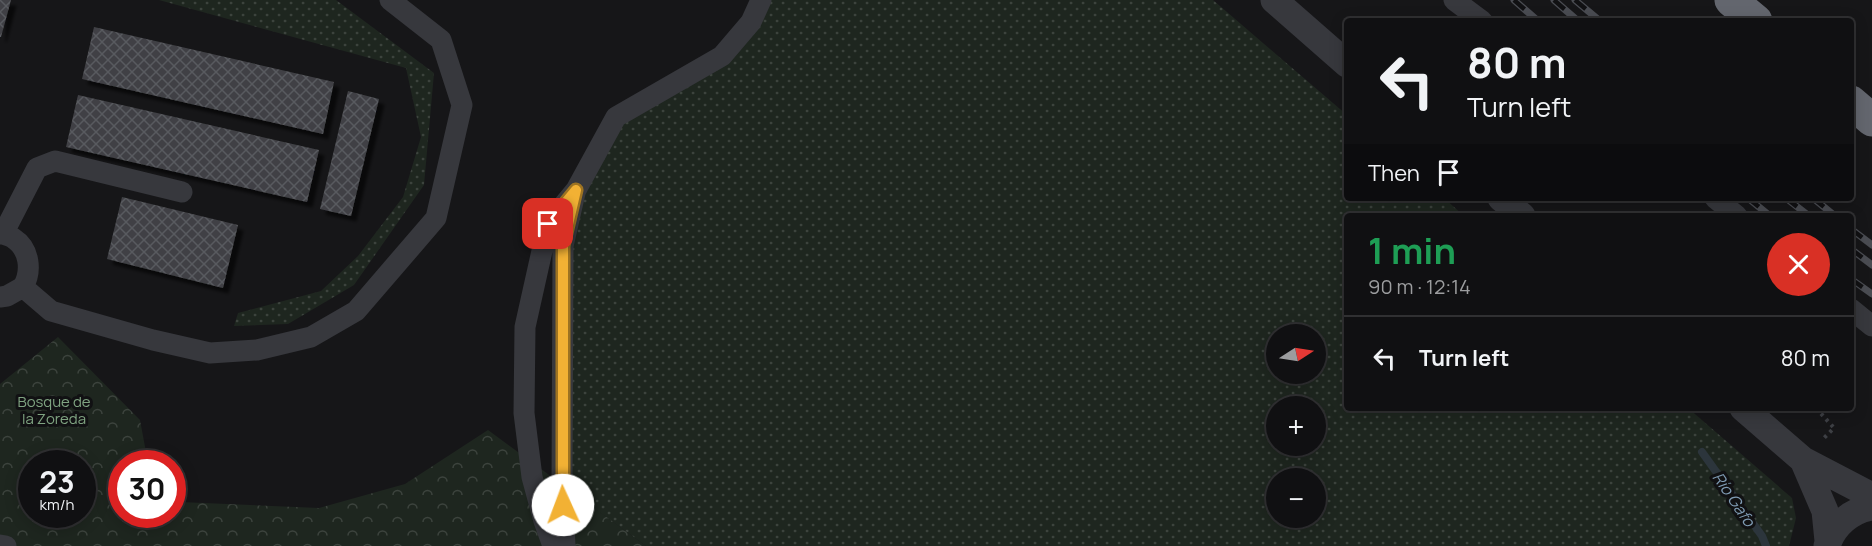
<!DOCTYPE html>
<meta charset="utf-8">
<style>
:root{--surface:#101012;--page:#1e1e20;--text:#f1f3f6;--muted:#9c9d9f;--line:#303032}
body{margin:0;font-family:Manrope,sans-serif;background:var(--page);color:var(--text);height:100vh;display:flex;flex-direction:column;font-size:22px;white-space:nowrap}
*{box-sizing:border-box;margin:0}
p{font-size:20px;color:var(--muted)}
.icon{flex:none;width:33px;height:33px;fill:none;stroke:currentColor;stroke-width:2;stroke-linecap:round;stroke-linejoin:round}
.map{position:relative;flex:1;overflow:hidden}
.side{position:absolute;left:1344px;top:213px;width:510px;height:198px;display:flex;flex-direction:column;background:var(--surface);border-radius:6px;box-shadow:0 3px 15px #0003,0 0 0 2px var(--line)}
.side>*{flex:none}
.top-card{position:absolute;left:1344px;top:18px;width:510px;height:183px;border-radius:6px;box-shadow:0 3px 15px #0003,0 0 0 2px var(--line);background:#101012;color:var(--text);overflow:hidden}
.needle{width:39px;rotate:78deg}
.tools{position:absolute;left:1266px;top:324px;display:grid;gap:12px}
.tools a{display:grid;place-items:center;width:60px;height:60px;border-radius:50%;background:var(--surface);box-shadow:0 3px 15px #0003,0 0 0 2px var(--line);font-size:30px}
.speed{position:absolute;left:18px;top:450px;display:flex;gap:12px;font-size:30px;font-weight:700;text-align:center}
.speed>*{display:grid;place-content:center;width:78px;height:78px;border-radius:50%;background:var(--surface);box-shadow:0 3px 15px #0003,0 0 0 2px var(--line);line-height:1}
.speed small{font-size:15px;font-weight:400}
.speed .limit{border:9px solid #d22;background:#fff;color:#111}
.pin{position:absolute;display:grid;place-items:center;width:51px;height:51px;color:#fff;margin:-26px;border-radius:12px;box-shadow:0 3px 9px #0006}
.me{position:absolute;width:66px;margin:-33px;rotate:358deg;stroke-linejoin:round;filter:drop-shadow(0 0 4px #0008)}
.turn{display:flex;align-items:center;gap:21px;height:126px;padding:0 24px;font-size:27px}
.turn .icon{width:78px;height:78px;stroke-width:2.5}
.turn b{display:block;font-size:42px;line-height:51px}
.then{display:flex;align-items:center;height:57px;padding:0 24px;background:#0003;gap:12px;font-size:22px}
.round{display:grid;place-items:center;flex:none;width:63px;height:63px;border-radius:32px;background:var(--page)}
.headline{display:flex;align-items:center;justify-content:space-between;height:102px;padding:0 24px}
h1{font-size:36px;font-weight:700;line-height:45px;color:#1e9e55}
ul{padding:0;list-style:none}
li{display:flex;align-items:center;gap:18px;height:84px;padding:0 24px;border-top:2px solid var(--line)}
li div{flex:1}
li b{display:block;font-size:22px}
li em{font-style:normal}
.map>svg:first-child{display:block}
.grass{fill:url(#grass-dots);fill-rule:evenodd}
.forest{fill:url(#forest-crowns);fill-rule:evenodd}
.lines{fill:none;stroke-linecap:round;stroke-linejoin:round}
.stream{stroke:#2c353c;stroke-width:8}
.building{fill:url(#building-cross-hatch);filter:url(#shadow)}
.path{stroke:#3d3f44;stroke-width:4;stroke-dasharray:3 4.5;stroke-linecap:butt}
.minor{stroke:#37383d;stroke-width:21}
.tertiary{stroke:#37383d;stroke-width:27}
.motorway{stroke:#63666e;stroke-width:33}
.rail-casing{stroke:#4a4c52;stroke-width:7}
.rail{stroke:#111113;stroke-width:4.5;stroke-dasharray:14;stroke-linecap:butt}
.route-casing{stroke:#9d7322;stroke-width:15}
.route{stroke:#f2b134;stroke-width:10}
.labels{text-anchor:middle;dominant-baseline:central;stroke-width:6;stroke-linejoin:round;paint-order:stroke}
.park-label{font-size:15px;fill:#7fa381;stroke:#111113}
.water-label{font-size:16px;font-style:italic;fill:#7f9bb3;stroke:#111113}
</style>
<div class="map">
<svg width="1872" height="546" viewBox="0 0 1872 546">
<defs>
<pattern id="grass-dots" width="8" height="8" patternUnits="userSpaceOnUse" patternTransform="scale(1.5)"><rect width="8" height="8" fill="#1e261f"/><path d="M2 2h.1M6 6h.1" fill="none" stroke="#3c433d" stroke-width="1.8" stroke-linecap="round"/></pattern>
<pattern id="forest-crowns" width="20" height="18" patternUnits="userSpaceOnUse" patternTransform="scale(1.5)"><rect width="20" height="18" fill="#1e261f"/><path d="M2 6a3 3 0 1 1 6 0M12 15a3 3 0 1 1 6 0" fill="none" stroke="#3c433d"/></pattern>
<pattern id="building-cross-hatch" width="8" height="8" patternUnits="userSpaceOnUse" patternTransform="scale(1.5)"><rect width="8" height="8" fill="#404145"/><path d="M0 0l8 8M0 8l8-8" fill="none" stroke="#595a5e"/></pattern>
<filter id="shadow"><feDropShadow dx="5.5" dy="5.5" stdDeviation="1.5" flood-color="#0009"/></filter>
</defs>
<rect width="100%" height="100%" fill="#161618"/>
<path class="grass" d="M159,0h177l98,73 -10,112 -70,100 -66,39 -54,2 4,-13 83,-22 37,-35 45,-59 18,-60 -15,-69z
M761,0h452l134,115v83h97l20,18h-117v192h341l104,90 4,20 -7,28h-1143l-84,-61 1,-239 53,-129 106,-61zM1276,334h40v40h-40zM1276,406h40v40h-40zM1276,478h40v40h-40z"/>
<path class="forest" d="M58,337l82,83 8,43 -26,1v50h50l1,-16 7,4 139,6 86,-24 83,-54 158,116h-646v-162zM32,464h50v50h-50z"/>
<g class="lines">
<path class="stream" d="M1702,452l60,84 4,10"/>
</g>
<path class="building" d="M0,0h11l-10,37h-1z
M94,27l240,55 -11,52 -241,-55z
M348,91l31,8 -28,117 -31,-7z
M78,95l241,55 -12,52 -241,-55z
M122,197l116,28 -15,63 -116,-29z"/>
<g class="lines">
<path class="path" d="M1816,408l18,20 -12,12"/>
<path class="minor" d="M1454,0l28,21
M1715,198l22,18
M0,232c4,3 10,4 13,6 17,11 19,33 10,49l28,24 102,29 57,13 47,-3 54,-13 45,-26 80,-93 26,-113 -21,-65 -51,-40
M0,234h3l34,-66 18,-7 127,31
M0,297l7,-1 16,-9
M1851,309l21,17
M0,545l6,1
M553,546l-9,-25 -12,-44 -8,-64 1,-86 23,-103 28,-34 40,-73 106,-61 29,-34 10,-22
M565,546l-3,-61 1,-239 12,-53"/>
<path class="tertiary" d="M1274,0l73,64
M1501,198l21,18
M1743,408l60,52 69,36
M1803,460l22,51 3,30
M1827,546c6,-20 24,-36 45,-39"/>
<path class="motorway" d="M1731,0l25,21
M1851,102l21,18"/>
<g class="rail-casing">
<path id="rail" d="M1514,0l24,21
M1554,0l24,21
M1575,0l25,21
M1748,198l22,18
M1786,198l23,18
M1813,198l22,18
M1851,229l21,16
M1851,249l21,16
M1851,279l21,15"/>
</g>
<use href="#rail" class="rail"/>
</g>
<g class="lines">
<g class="route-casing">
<path id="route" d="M548,224l28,-34 -13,56v259"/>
</g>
<use href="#route" class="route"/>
</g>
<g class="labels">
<g class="park-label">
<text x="54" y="401">Bosque de<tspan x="54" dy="17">la Zoreda</tspan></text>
</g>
<g class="water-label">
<text transform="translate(1734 499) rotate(56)">Río Gafo</text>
</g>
</g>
</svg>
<div class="tools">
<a><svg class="needle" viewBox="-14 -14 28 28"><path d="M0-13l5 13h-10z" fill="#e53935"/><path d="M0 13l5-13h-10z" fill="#9c9d9f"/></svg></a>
<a>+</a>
<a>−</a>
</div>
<div class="speed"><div>23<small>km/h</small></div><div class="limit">30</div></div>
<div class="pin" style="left:548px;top:224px;background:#d93025"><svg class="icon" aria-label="arrive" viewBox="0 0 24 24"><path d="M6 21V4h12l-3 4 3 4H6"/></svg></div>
<svg class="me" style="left:563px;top:505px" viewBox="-20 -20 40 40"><circle r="19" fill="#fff"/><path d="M0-13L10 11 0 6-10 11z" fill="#f2b134"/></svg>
<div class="top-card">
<div class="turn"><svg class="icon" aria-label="left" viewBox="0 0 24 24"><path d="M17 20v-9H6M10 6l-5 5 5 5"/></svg><div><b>80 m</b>Turn left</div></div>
<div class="then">Then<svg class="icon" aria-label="arrive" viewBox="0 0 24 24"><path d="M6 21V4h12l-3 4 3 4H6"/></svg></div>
</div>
<section class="side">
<div class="headline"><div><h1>1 min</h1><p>90 m · 12:14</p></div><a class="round" style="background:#d93025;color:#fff"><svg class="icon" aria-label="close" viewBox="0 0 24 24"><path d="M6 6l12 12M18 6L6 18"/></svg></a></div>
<ul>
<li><svg class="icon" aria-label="left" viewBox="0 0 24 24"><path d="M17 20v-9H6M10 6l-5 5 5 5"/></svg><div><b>Turn left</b></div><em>80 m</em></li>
</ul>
</section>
</div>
